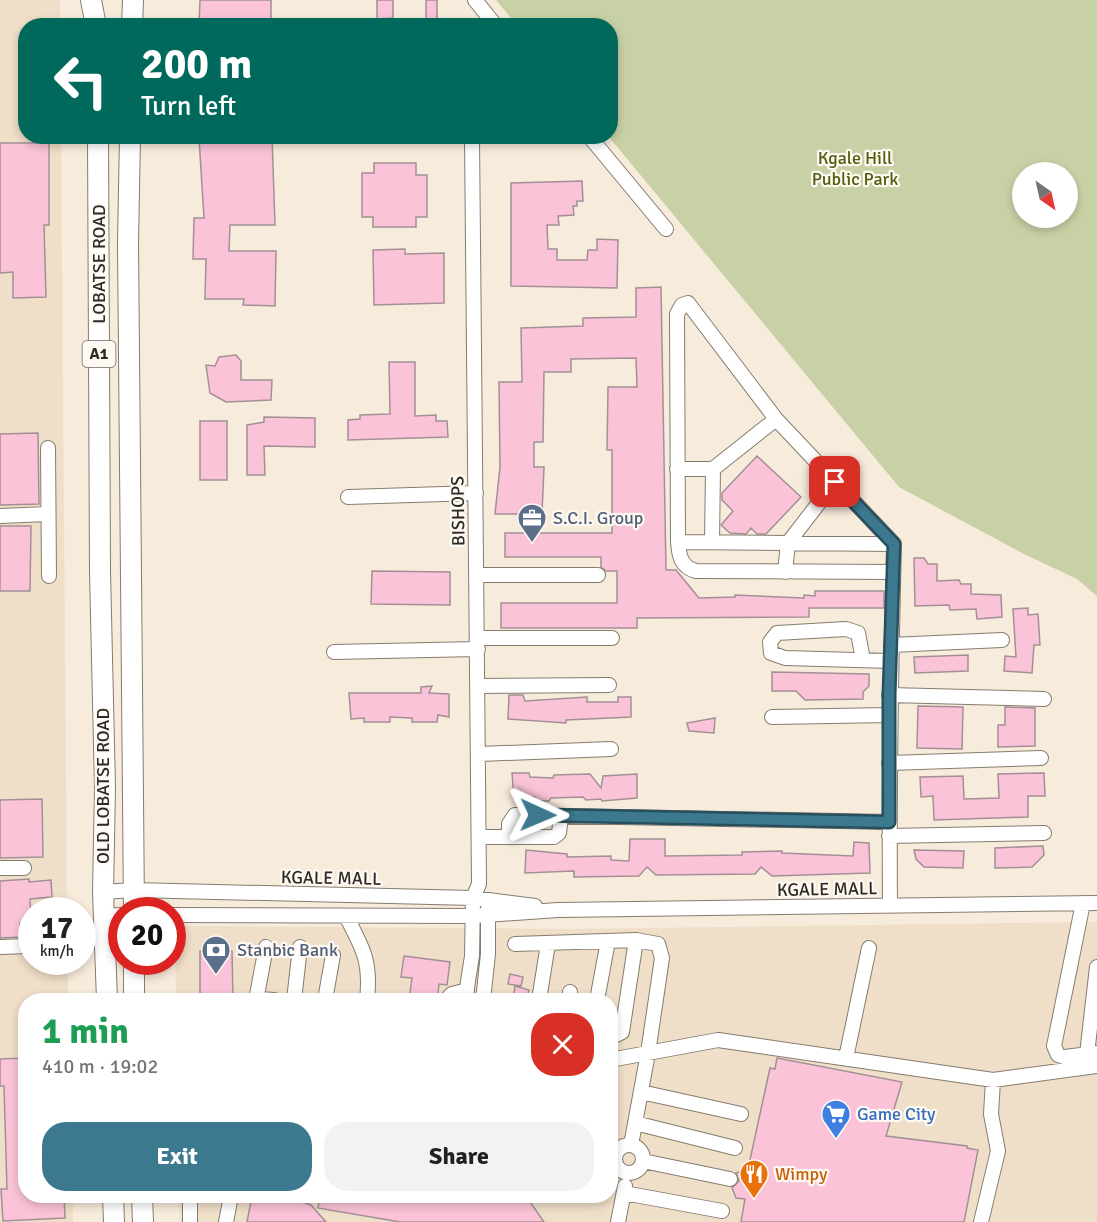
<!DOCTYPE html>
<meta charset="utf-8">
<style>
:root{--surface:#fff;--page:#f2f2f2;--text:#202124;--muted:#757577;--accent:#3c798f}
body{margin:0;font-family:Signika,sans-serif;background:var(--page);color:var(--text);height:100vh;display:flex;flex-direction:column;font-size:22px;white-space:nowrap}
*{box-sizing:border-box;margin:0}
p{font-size:20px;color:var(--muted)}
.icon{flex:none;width:33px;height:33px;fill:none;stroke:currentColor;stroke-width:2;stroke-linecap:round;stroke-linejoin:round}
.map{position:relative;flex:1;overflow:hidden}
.side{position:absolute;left:18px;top:993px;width:600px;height:210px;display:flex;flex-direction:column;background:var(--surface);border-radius:24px;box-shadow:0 3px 9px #0003}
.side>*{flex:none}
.guide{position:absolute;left:18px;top:18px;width:600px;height:126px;border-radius:24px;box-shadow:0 3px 9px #0003;background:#00695c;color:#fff;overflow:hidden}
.needle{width:39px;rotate:146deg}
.fabs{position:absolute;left:1012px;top:162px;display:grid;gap:12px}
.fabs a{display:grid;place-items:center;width:66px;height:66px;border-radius:50%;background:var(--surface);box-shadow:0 3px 9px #0003;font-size:30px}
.speed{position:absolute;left:18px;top:897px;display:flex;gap:12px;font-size:30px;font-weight:700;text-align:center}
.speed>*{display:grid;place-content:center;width:78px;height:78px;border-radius:50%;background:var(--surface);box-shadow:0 3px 9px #0003;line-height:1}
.speed small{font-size:15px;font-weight:400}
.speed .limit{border:9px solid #d22;background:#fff;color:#111}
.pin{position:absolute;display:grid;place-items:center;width:51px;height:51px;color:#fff;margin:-26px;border-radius:12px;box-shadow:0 3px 9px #0006}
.me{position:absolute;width:66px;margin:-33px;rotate:91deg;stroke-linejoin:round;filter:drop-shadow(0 0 4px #0008)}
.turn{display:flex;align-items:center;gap:21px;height:126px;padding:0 24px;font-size:27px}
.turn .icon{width:78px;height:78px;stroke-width:2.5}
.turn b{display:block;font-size:42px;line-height:51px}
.round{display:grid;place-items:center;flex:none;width:63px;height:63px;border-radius:24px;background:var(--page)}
.overview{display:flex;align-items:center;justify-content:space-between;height:102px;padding:0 24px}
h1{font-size:36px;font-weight:700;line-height:45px;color:#1e9e55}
.cta{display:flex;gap:12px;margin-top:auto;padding:12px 24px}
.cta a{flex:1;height:69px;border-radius:24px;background:var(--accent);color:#fff;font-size:24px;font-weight:700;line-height:69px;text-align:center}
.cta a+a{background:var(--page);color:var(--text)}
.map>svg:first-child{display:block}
.built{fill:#efdec8}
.green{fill:#c8d0a5;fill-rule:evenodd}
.building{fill:#fac3d7;stroke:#a39096;stroke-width:1.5}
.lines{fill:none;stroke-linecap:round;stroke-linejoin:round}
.minor-casing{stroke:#867c6e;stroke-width:16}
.highway-casing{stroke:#867c6e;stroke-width:22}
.minor{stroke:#fff;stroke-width:14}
.highway{stroke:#fff;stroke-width:20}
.route-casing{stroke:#274f5d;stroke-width:15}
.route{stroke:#3c798f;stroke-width:10}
.labels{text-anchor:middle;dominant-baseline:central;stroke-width:4.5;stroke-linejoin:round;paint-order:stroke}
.shield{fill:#fef9f3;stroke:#6c6762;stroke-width:1.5}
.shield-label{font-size:16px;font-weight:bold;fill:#2e2924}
.park-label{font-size:18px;fill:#535b0d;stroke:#fef9f3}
.street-label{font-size:18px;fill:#2e2924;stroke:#fef9f3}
.service-label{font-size:18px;fill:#4e5e75;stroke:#fef9f3;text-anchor:start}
.shop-label{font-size:18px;fill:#366cbe;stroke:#fef9f3;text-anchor:start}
.food-label{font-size:18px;fill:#c56008;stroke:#fef9f3;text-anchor:start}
</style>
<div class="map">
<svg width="1097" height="1222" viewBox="0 0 1097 1222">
<rect width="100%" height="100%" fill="#f7ebdb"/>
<path class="built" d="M0,0h60v25l-34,1v110l35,1 6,773h-35v52h36v38h-42v196h47v26h-73z
M1097,922v300h-917l-1,-26h431v-196h-434l-1,-74 397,3z"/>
<path class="green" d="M496,0h601v596l-20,-17 -53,-25 -125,-67 -290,-350 1,-111 -93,-1zM1023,172h45v46h-45z"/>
<path class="building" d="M200,0h71v26h-72z
M377,0h16v18l-16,1z
M426,0h11v19h-11z
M205,136h67l3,89h-45l-1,26h47l-1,55 -32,-1 1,-6h-39l1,-40h-13l1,-41h10l-5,-80z
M0,143h49v82h-5l2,72 -33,1v-26l-13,1z
M374,163h42v12h11v42h-11v10h-43v-10h-11v-44h12z
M582,181l1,20h-6v5h-4l1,9 -16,1 1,9h-12l1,24h9v11h30l1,-10h9v-11l21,1 -1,48 -106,-2v-103z
M405,249v5l39,-1v50l-70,2 -1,-55z
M661,287l5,283h10l23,28 36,-1v-2l69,3v-3l11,1v-5h69v17h-75v9l-172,1v10h-136v-25h116v-32h-11l-5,-4v-10h-96v-24h107v-83h-5l1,-63h29l-1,-29 -65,1v13h-27l-1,70h-9v25h10l-2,47h-47l5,-47 -1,-85h23l-1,-54 62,-2v-8l53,-1v-29z
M236,355l5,6v19h31l-1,20 -45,2 -16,-9 -4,-28 9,1 4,-9z
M389,362h26v54l21,-1v6h11l1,16 -100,3v-20l12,-1v-4l30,-1z
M264,417l51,1v29l-51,-1 1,29h-18v-50l17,-3z
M200,421h27v59h-27z
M38,433l1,71 -39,1v-71z
M757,456l44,41 -35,37h-9l-6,-6 -5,6 -16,-1 -9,-8 12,-14 -11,-11v-7z
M0,526h31l-1,65h-30z
M914,558h10l4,6h9v17l22,-1 2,4h10v10l30,1 1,22 -25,2 -1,-10 -26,1 -1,-5 -34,1z
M372,571l78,1v33l-79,-1z
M1028,608v7l10,-1 2,31h-6l-2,28 -28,-2 1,-15 11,1 -3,-48z
M968,655v16l-53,2 -1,-16z
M772,672l97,2v12l-6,6v7l-58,1 -9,-9h-24z
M432,686l-3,7 20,1v23l-11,-2 -1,7h-25v-4l-22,-1v5h-26v-4l-13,1 -2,-26h72v-6z
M509,695h14l2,6 62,-4v5h31v-5h13v20l-65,3v3l-58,-4z
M918,706l45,1 -1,42 -45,-1z
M1005,707l30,1v38l-37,1v-22h7z
M715,718l-1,15 -25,-2 -2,-8z
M512,773h17l1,4 23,1 1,-3 36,-1 11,14 2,-12 34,-2v24l-35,3 -1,-2 -15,1 -3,-3 -32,1 -2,3h-13l-1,-4 -21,1z
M1044,773l1,23h-17v21l-94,3 -1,-24 -12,1 -1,-20 43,-1 1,23 35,-1 -1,-24z
M42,799l1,58 -43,1v-58z
M630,839h35v17l77,-1v-3l40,-1v2l71,3 1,-14 15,1 1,30 -98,3 -11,-9 -6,7 -99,1 -9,-8 -8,9 -65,1v-6l-49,2 1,-23 41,4v3l44,-1v4l18,1z
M1043,846l1,9 -12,12 -37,1v-20z
M914,850l50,1 -1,17 -39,-1 -8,-8z
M29,879v3l22,-2 1,17 -22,2 1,23 -11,1 1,14 -21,1v-57z
M200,951h32l1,49h-33z
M404,956l46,6 -3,23 -8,-1 -2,16h-28l3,-22 -11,-1z
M510,974l13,3 -2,9 -13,-2z
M515,986l14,4 -3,10h-13z
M26,1058v138h38l1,22 -62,3 -2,-32h6l-3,-103h-4v-27z
M777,1058l125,24 -16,54 81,10v2l11,2 -14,72h-223l4,-23 -9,-1 -4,-10 7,-7 -3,-8 12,-4 22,-101 5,1z
M252,1196h45l-1,4 15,5 15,17h-79z
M320,1196h206l18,26h-144l-82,-14z"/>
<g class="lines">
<g class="minor-casing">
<path id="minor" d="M475,0l21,26
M589,136l77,93
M48,448l1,128
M677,469h36
M348,497l128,-4
M0,516l47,-2
M678,542l216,2
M712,542l1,-73 63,-50
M785,572l3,-29 47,-61
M477,575h121
M477,638h135
M891,645l111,-5
M334,652l144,-3
M863,660l-5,-27 -12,-4 -69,4 -7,9 1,11 14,5 106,3
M477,686l132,-1
M889,695l155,4
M772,717l117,-2
M480,754l131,-5
M889,763l152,-5
M889,836l155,-3
M479,837h75l5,-4 2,-17
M509,837v-13l6,-9 374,7
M0,868h24
M103,892l30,-2 340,8 62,8
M1083,903l-29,143 4,9 7,2 32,-4
M890,906c-1,-121 1,-241 4,-362l-118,-125 -88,-116 -6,2 -5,9 1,228c1,14 3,25 18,29l197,1
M172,915l300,1 86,-6 539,-7
M104,916l18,-1
M347,918c17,32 24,45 20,82
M515,944l121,-4 22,4 4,14 -14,95 -17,92
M0,947l28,-1
M266,947l-9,48 3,4 14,1
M294,1000l6,-53
M325,1000l8,-45
M446,1000l6,-6 15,-4
M465,1000l7,-44 1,-58 6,-14 -7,-748
M483,1000l5,-46v-46
M539,1000l9,-56
M569,1000l1,-8
M597,1000l11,-59
M610,1038l12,-6 14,-92
M1087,1054l10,-87
M846,1058l23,-110
M610,1060l108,-20 275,40 104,-14
M641,1092l100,22
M635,1123l100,25
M615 1159a14 14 0 1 1 28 0a14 14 0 1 1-28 0Z
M643,1161l87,18
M624,1193l98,18
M190,1196v26
M226,1222l5,-26
M618,1222l7,-36
M981,1222l17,-71 -7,-37 2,-34"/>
</g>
<g class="highway-casing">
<path id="highway" d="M91,0l5,26
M132,26l1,-26
M98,136l2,435 5,217 -2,104 4,108
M130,136l-2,107 6,667
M134,1000v-38
M113,1196l1,26
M142,1196l1,26"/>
</g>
<use href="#minor" class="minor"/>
<use href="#highway" class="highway"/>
</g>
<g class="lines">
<g class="route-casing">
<path id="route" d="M538,815l351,7v-127l5,-151 -59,-62"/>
</g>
<use href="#route" class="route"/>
</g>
<defs>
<g id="office-pin" transform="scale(1.5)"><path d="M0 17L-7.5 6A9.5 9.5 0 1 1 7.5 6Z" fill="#5c6f8a" stroke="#fef9f3"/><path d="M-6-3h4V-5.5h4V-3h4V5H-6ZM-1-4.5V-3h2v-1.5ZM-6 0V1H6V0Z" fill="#fff"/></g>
<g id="bank-pin" transform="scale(1.5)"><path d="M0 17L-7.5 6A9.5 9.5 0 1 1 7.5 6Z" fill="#5c6f8a" stroke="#fef9f3"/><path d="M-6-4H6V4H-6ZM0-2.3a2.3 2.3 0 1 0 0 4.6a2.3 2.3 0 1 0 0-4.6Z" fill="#fff"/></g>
<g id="supermarket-pin" transform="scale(1.5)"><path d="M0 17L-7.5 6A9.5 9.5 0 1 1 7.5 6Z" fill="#3f7fe0" stroke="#fef9f3"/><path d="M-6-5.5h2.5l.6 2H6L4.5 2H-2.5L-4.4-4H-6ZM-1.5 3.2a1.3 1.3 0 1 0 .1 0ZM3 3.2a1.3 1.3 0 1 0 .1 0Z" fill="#fff"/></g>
<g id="restaurant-pin" transform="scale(1.5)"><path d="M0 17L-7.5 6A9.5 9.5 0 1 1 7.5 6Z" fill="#e8710a" stroke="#fef9f3"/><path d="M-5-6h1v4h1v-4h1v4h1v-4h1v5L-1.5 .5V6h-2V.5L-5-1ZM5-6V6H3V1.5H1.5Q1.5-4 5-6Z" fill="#fff"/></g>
</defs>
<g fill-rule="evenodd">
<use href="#office-pin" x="532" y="518"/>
<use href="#bank-pin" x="216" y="950"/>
<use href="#supermarket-pin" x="836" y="1114"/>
<use href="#restaurant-pin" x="754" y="1174"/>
</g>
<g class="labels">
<rect class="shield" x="82.5" y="341" width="33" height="26" rx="4.5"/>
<g class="shield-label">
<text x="99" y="354">A1</text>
</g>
<g class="park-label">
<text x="855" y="158">Kgale Hill<tspan x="855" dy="21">Public Park</tspan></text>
</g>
<g class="street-label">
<text transform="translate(99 264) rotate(-90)">LOBATSE ROAD</text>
<text transform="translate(458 511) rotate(-91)">BISHOPS</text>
<text transform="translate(103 786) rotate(-90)">OLD LOBATSE ROAD</text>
<text transform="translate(331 878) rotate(1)">KGALE MALL</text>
<text transform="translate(827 889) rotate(-1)">KGALE MALL</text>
</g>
<g class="service-label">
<text x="553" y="518">S.C.I. Group</text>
<text x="237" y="950">Stanbic Bank</text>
</g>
<g class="shop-label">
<text x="857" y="1114">Game City</text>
</g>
<g class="food-label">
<text x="775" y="1174">Wimpy</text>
</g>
</g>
</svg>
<div class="fabs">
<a><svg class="needle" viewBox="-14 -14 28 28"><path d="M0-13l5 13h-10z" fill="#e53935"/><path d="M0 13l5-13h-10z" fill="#757577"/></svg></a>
</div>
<div class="speed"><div>17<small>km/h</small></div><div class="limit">20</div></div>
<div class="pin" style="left:835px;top:482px;background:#d93025"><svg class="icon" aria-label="arrive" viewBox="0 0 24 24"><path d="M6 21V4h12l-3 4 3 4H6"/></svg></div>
<svg class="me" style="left:538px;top:815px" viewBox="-20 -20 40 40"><path d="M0-17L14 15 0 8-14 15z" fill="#3c798f" stroke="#fff" stroke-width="4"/></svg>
<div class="guide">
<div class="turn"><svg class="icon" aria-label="left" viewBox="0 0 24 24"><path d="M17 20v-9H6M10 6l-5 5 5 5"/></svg><div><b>200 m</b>Turn left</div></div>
</div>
<section class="side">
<div class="overview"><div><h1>1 min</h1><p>410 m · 19:02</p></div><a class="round" style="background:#d93025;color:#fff"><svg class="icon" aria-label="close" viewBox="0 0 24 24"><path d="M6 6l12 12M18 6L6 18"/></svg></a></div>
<div class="cta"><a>Exit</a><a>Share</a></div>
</section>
</div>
